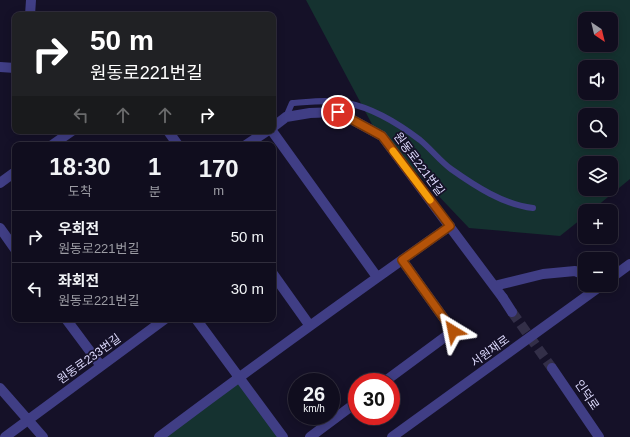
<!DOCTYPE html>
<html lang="ko">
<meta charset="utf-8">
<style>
:root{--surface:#100d1e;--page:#191627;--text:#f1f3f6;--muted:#9c9ca4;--line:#302d3c}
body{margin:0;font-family:Arial,"Noto Sans KR",sans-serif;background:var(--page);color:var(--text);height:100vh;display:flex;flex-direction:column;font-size:15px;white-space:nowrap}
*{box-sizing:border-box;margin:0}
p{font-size:13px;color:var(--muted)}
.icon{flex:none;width:22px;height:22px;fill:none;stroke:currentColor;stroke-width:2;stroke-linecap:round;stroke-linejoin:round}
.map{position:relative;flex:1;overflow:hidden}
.sheet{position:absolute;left:12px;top:142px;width:264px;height:180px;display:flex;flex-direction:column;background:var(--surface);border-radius:8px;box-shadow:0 2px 10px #0003,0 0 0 1px var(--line)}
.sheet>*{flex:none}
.top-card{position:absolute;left:12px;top:12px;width:264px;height:122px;border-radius:8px;box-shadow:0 2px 10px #0003,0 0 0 1px var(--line);background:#202124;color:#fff;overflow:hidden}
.needle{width:26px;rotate:145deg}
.controls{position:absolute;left:578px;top:12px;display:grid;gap:8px}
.controls a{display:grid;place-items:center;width:40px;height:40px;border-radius:8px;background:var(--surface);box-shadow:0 2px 10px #0003,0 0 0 1px var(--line);font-size:20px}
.speed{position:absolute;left:288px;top:373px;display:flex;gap:8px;font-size:20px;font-weight:700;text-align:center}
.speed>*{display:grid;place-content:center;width:52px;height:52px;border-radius:50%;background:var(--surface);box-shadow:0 2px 10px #0003,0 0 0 1px var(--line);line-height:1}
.speed small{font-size:10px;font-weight:400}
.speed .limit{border:6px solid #d22;background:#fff;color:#111}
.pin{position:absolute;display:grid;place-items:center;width:34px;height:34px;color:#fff;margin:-17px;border:2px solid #fff;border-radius:50%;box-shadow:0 1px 4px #0007}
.me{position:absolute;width:44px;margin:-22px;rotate:325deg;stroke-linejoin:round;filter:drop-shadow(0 0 3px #0008)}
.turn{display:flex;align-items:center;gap:14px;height:84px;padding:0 12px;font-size:18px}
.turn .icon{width:52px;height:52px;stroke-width:2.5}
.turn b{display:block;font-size:28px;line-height:34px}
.lanes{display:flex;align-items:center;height:38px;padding:0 12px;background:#0003;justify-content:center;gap:20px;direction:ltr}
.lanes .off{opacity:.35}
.eta{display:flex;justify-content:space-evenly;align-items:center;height:68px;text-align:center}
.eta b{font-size:24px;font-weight:800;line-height:28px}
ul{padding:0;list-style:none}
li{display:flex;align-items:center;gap:12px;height:52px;padding:0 12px;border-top:1px solid var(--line)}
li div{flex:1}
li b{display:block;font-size:15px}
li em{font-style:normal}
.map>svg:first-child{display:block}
.green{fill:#153230;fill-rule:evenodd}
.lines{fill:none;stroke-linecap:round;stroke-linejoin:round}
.tertiary-tunnel{stroke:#332f48;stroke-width:10;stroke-dasharray:10 5;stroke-linecap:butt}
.service{stroke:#403e85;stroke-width:6}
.minor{stroke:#403e85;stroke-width:10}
.tertiary{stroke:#403e85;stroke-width:10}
.route-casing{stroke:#753606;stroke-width:10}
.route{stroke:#b45309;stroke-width:7}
.slow{stroke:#f59e0b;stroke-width:7}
.labels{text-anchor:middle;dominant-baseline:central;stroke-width:3.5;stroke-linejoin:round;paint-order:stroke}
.street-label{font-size:12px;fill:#dddafd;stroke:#151128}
</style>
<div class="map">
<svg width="630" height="437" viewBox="0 0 630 437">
<rect width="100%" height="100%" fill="#151128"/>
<path class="green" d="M306,0h324v179l-39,32h-6v5l-25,20 -91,-8 -95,-100zM585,19h26v26h-26zM585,67h26v26h-26zM585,115h26v26h-26zM585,163h26v26h-26z
M239,377l44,60h-124z"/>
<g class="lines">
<path class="tertiary-tunnel" d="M512,312l40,56"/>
<path class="service" d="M286,117l6,-14c17,-1 37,-4 55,0 26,5 52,21 73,37 11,9 20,21 31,29 24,17 53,36 82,39"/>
<path class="minor" d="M30,15l1,-15
M0,67l15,1
M273,127l13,-10 24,-4 28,-1 44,24 121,162
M168,131l10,14
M272,131l105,146
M52,145l20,-14
M246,145l21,-14
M0,183l15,-11
M0,228l15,21
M273,274l37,52
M494,286l49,-12 32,-3 10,4
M66,319l35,47
M196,319l87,118
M384,382l69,-51 -51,-71
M0,388l43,49
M5,437l160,-118
M159,437c96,-72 193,-142 291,-211
M310,437l47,-35"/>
<path class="tertiary" d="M611,278l19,-14
M503,298l9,14
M552,368l47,69
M392,437l210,-152"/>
</g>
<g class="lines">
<g class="route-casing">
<path id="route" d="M338,112l44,24 68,90 -48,34 51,71"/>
</g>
<use href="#route" class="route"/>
<path class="slow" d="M393,151l37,49"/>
</g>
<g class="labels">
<g class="street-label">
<text transform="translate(419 164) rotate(53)">원동로221번길</text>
<text transform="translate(490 351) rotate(-36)">서원재로</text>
<text transform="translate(89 359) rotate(-36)">원동로233번길</text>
<text transform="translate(587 395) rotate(56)">인덕로</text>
</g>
</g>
</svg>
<div class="controls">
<a><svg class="needle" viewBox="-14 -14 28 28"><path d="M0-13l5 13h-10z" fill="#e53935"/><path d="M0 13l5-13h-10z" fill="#9c9ca4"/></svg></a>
<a><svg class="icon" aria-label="sound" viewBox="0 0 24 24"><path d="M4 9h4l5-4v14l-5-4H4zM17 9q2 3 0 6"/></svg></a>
<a><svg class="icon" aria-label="search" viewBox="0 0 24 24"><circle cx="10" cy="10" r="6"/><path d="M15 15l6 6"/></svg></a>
<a><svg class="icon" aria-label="layers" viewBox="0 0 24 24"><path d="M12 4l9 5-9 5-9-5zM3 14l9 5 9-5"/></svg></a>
<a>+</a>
<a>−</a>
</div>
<div class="speed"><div>26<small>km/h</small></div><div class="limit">30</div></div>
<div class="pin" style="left:338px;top:112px;background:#d93025"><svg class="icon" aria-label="arrive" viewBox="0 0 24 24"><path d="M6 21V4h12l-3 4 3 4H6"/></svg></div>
<svg class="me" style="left:453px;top:331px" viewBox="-20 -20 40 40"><path d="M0-17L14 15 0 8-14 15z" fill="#b45309" stroke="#fff" stroke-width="4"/></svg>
<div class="top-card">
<div class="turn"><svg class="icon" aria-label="right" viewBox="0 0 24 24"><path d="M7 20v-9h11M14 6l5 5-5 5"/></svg><div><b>50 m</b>원동로221번길</div></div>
<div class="lanes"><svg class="icon off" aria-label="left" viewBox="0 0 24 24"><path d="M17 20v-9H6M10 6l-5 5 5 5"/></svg><svg class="icon off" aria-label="ahead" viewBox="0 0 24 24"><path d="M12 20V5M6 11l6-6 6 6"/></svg><svg class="icon off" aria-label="ahead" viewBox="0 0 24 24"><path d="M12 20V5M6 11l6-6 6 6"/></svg><svg class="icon" aria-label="right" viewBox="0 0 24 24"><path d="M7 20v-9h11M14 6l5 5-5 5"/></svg></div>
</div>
<section class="sheet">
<div class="eta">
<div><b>18:30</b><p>도착</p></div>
<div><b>1</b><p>분</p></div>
<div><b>170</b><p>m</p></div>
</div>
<ul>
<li><svg class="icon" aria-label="right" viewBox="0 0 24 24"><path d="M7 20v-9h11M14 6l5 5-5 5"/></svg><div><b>우회전</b><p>원동로221번길</p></div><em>50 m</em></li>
<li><svg class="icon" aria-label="left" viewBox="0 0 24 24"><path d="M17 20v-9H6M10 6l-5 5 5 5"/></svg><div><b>좌회전</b><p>원동로221번길</p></div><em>30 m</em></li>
</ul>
</section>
</div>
